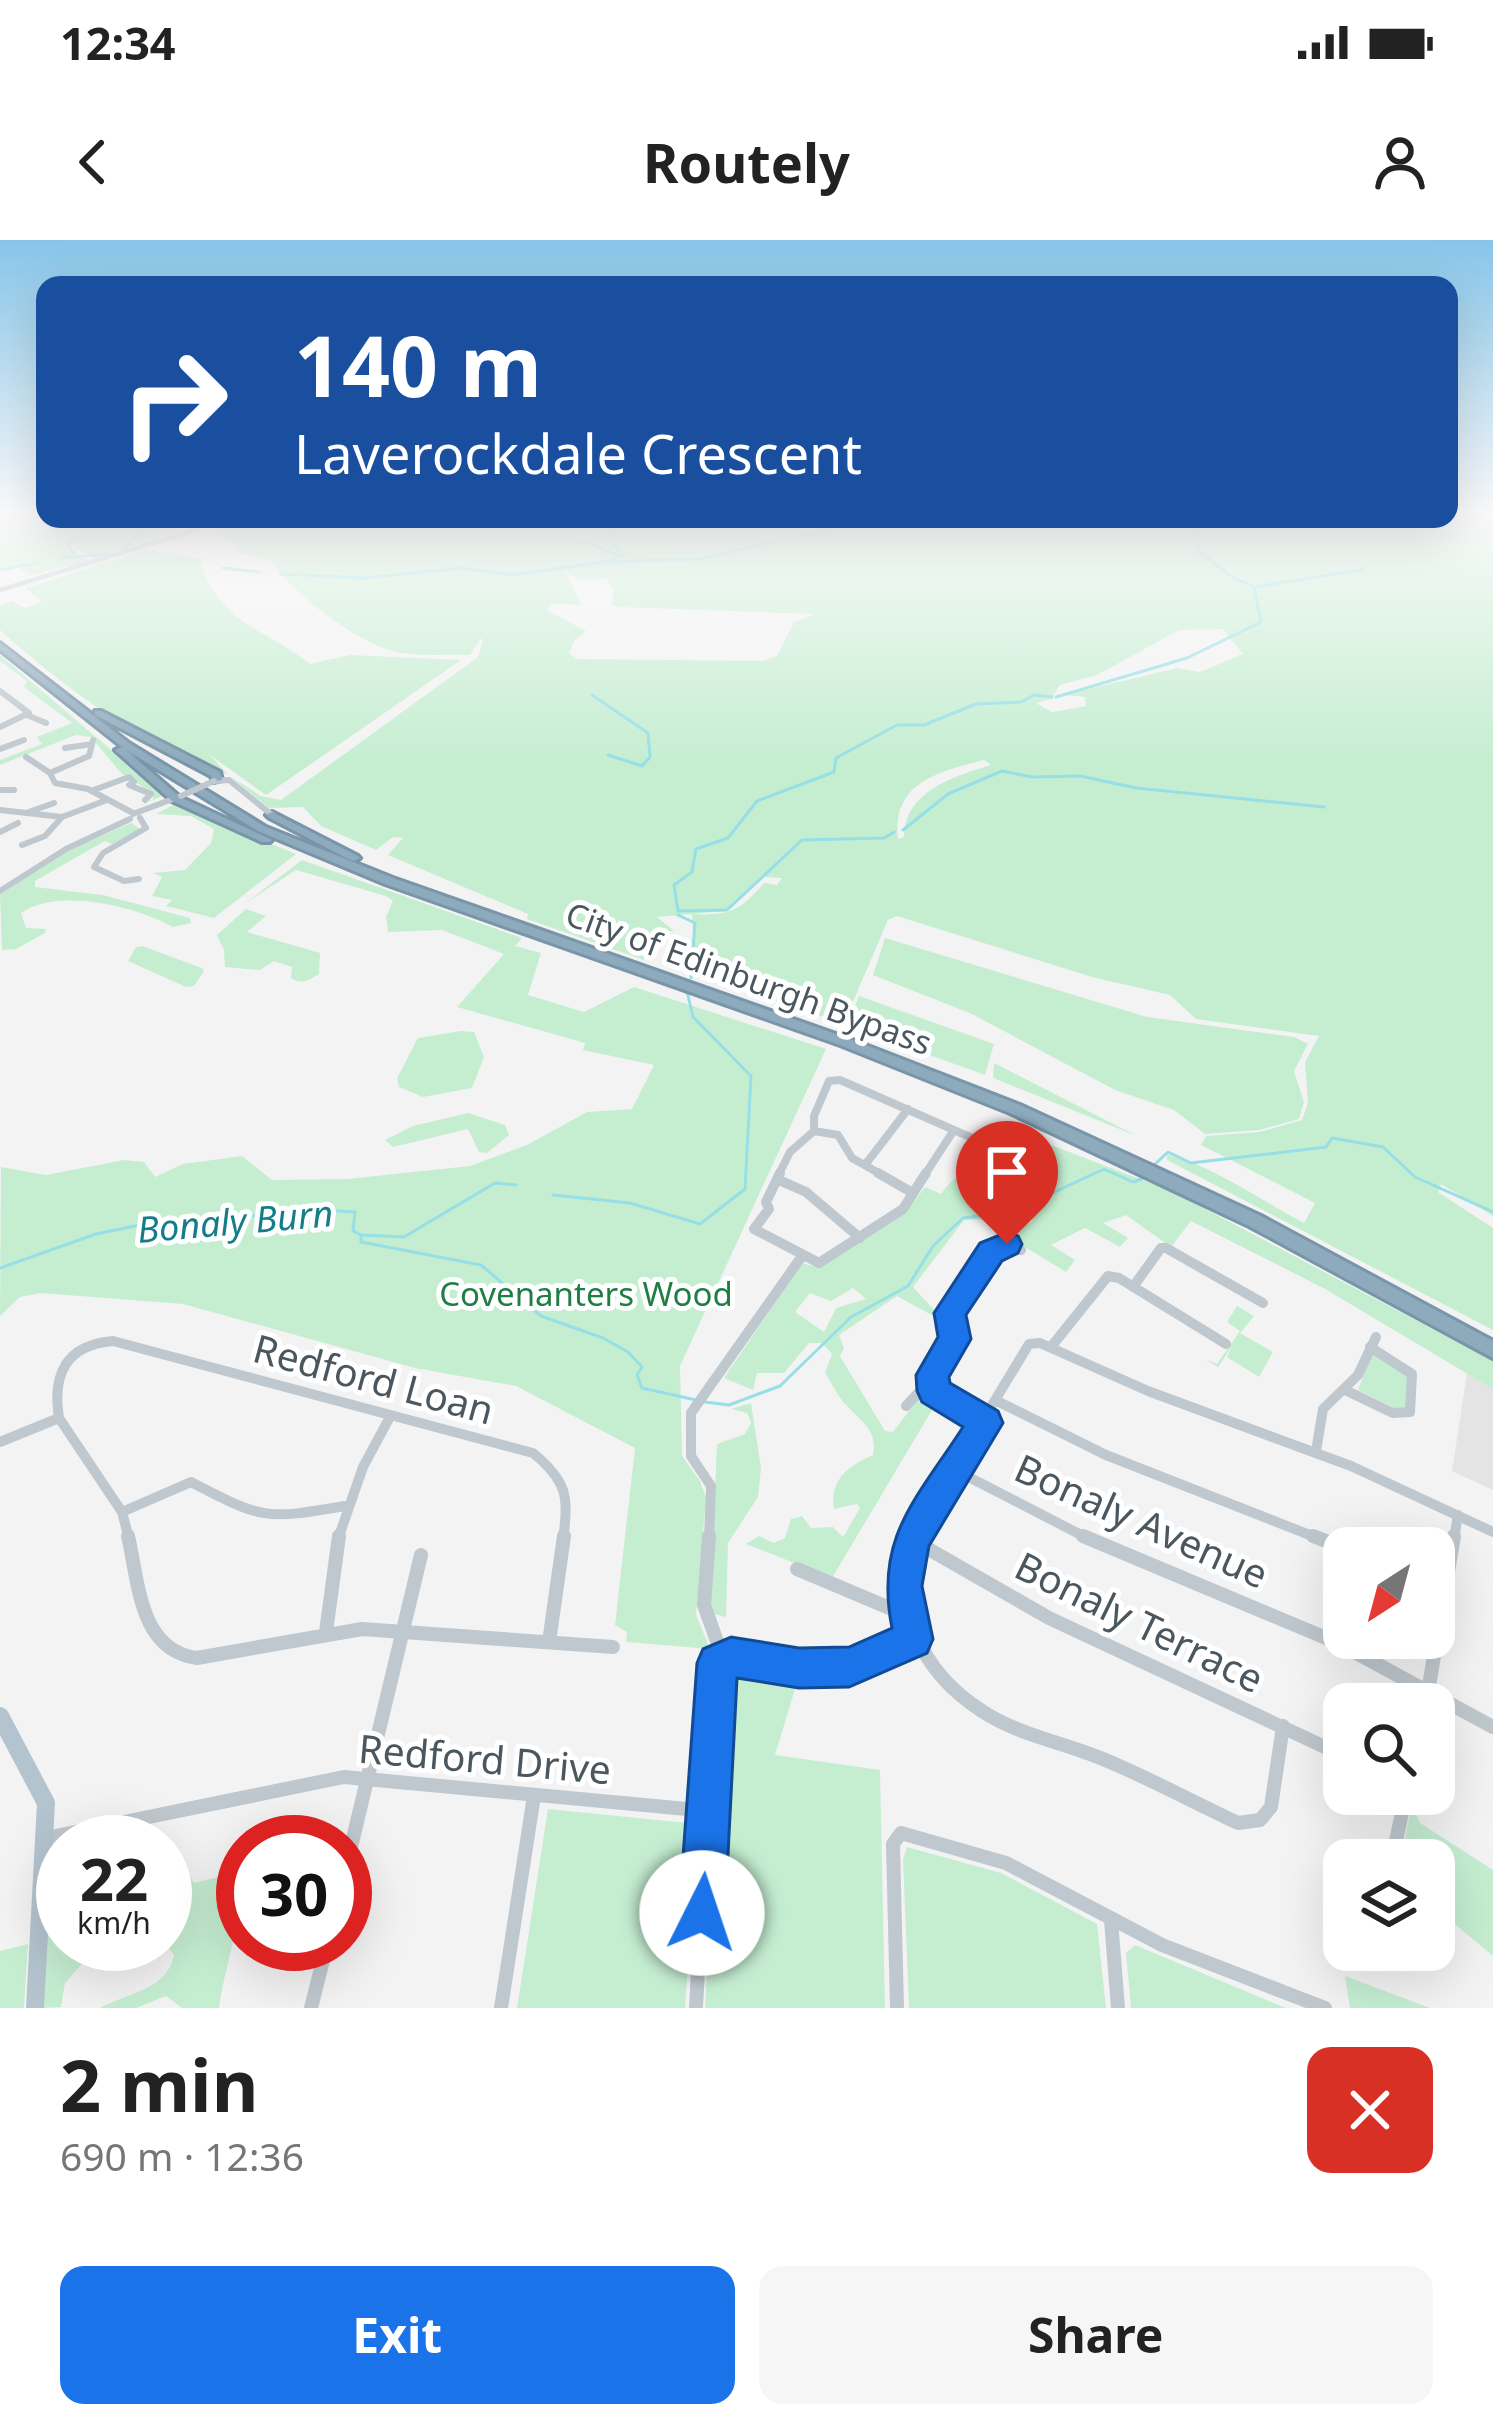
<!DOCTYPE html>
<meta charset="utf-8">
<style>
:root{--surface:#fff;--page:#f6f6f6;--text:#222;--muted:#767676;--accent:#1a73e8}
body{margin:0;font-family:"Noto Sans",sans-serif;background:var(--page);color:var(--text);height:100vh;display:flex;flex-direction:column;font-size:45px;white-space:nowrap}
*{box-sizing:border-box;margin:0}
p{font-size:39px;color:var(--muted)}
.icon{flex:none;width:66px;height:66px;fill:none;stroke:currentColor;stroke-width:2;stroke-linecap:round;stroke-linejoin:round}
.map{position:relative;height:1768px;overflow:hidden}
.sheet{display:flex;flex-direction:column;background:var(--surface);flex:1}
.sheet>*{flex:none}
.top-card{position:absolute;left:36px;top:36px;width:1422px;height:252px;border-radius:24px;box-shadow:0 12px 48px #0002;background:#1a4fa0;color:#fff;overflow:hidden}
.needle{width:78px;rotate:216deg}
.buttons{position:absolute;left:1323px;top:1287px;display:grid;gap:24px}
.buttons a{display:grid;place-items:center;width:132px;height:132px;border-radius:24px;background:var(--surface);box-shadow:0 12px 48px #0002;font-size:60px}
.speed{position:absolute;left:36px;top:1575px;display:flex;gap:24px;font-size:60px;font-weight:700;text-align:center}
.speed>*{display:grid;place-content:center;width:156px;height:156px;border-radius:50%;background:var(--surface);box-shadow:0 12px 48px #0002;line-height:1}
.speed small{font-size:30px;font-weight:400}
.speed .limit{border:18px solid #d22;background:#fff;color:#111}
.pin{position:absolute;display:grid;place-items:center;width:102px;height:102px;color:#fff;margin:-123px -51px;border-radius:50% 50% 50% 0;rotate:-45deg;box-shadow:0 0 12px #0007}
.pin .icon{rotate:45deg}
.me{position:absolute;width:132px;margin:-66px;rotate:4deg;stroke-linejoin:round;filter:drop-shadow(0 0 9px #0008)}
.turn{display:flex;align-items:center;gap:42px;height:252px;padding:0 60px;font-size:54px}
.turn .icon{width:156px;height:156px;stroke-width:2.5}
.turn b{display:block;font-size:84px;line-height:102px}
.round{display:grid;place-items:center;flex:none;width:126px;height:126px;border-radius:24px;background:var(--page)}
.summary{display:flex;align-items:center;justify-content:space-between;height:204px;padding:0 60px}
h1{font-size:72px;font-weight:700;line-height:90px}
.cta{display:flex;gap:24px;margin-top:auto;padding:24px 60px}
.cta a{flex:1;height:138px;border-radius:24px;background:var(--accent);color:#fff;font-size:48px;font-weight:700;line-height:138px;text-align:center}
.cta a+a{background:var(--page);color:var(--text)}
.status{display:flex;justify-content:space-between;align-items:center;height:84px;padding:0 60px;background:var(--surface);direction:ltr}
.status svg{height:33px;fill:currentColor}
header{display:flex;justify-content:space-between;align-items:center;height:156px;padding:0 60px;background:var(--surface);font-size:54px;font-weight:700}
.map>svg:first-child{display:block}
.education{fill:#e5e4e4}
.green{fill:#c5eed1;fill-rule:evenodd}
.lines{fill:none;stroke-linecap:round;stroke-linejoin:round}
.stream{stroke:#96dfe7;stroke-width:3}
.highway-casing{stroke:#7995a9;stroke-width:6}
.minor-far4{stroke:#bfc8ce;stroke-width:4.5}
.minor-far3{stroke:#bfc8ce;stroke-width:6}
.minor-far2{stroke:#bfc8ce;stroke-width:8}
.minor-far1{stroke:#bfc8ce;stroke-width:10}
.minor{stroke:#bfc8ce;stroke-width:14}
.major{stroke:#b4c4cf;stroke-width:18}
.highway{fill:#8eaabd;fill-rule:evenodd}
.minor-bridge{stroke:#bfc8ce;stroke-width:6}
.route{fill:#1a73e8;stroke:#114b97;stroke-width:3}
.labels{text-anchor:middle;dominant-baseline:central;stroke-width:10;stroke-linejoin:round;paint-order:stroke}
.street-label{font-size:33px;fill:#4b575f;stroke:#fff}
.park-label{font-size:33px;fill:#1e7e44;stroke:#fff}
.water-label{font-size:36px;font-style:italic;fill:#157c89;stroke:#fff}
.near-street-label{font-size:39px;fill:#4b575f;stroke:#fff}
</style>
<div class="status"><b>12:34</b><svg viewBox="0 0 49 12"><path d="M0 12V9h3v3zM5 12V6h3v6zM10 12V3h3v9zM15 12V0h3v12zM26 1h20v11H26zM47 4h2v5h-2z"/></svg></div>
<header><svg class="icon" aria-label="back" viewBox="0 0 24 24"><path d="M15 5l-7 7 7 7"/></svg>Routely<svg class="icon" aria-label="person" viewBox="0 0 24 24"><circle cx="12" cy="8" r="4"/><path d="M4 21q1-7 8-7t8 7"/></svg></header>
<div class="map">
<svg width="1493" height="1768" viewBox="0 0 1493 1768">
<rect width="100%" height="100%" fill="#f4f3f3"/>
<path class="education" d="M1467,1133l26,16v101l-41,-19z"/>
<path class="green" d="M20,274h25v5l157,3 -105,37 -30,-16 8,13 16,4 -63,16 -11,-10 -17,1v-45z
M1449,274h44v702l-52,-32 -3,8 55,36v102l-326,-170v-6c48,13 93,46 137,69l11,-20 -114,-58 5,-9 54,-4 42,-12 6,-17 -3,-41 14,-26 -123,-17 -26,-24 -78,-18 -195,-61 -9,4 -42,98 -13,2 -159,-53 19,-29 -1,-24c37,2 48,-3 72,-31l13,2 5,-7 -18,-1 -38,34 -69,6 17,14h-15l-18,7 3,22 -117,-41 1,-5 -140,-59 15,-17 -10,-1 -17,13 -55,-24 -18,-19 -34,1 -39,-32 31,20 20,4 197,-143 5,-17 -12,-6 9,5 -10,16c-25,-1 -60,3 -84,-6 -39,-14 -94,-57 -117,-90l-33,-7 2,-8 -27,-12 30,-13h1208zM565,331l15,10 26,-3 8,12 -3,14 8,3 195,7 -20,8 -17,34 -14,5 -186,-2 -8,-6 5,-12 12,-10 -39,-21 4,-6 30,1zM1223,389l20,25 -43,18 -23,-4 -114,27 22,2 1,9 -34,6 -16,-9 15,-4 9,-14 37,-10 82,-45zM984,520l7,5c-37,11 -87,27 -87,72l-6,2c-6,-57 40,-67 86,-79z
M145,310l60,9 -5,3c22,64 65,66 110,102l40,-9 111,5 -195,135 -56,-40 17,19c-71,-16 -173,-95 -227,-144v-25l12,-4 13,7 17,-6 -16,-14z
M0,415l164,140 -29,13 18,-9v-6l-31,-19 -31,-37 -15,-2 -76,30v-5l42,-16 -5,-7 35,-14 -48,-36 3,-6 -27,-20z
M175,564l121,50 -82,64 -48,-12 6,-6 -20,-4 10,-19 -9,-4 32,-3 26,-27 3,-14 -23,-13 -35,-2z
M131,583l9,6 -28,15 -7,-3 -70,40v6l68,8 87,23 1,5 -18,4c-37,-21 -116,-40 -152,-14l5,15 20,1 -1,4 -29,16 -14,1 -2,-55 61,-41z
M302,620l220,78 -7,8 26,7 -13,42 56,17 50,-25 192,62 -146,317 2,90 18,25 6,17 -10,117 14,34 -84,-7 1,-10 -12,-7 20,-177 -119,-62 -101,-18 -232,-64 -142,-11 -21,4 -20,19 1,-149 45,8 78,-15 20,2 11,15 28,-13 59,-8 30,24 76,-1 122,-13 57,-21 60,-33 45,-3 22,-44 -71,-15 2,-7 -128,-36 47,-53 -62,-24 -54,2 -2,-15 7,-16 -7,-5 -90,-26 -52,34z
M246,669l20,7 -19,16 73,21 -1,21c-10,6 -17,11 -28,4l1,-11 -18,-6 -14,9 -35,-3 -1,-17 -7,-15z
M885,698l262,79 147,20 14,7 -14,27 10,31 -5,17 -40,11 -54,4 -31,-24 -59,-20 -143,-76 -99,-39z
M142,706l60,22 2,3 -10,15 -8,1 -58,-26 8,-14z
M859,756l135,48 -9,31 -127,-46 -8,-10z
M461,791l13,1 10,25 -12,31 -49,9 -24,-10 -2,-9 21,-40z
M994,823l143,73 -144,-58z
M468,873l37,12 4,10 -22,18 -8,-1 -11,-23 -75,18 -8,-7 28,-14z
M1038,900l133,51 322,170v28l-168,-100 -134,-68 -20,26 -45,-32 -23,8 25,15 -8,9 -35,-19 -34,17 24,15 -9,12 -46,-28 -3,-15 16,-8 -14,-13 -15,2 -8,9 -32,1 -51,67 33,36 -49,-27 -58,39 5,13 -4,8 45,75 8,1 28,-37h13l4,5 -106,178 -86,-34 13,-8 15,7 11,-5 6,-19 11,-3 9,12 22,-1 10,10 17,-29 -3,-4 -23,5c-5,-30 15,-43 39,-54 5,-24 -12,-34 -26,-49 -9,-9 -15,-23 -22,-33l7,-19 -10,-11h-13l-25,30h-27l-4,17 -29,-12 78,-115 15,4 92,-59 16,-21 16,7c16,-23 28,-24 54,-15l20,-28 12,5zM853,1048l13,11 -30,9 -12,24 -29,-20 15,-19 21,8z
M1237,1066l17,10 -14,17 33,19 -14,25 -32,-20 5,-11 -14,21 -13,-8 12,5 23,-33 -13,-9z
M1372,1113l35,19 1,37 -5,3 -45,-22z
M751,1163l10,65 -3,29 -30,46 -2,74 -16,-4 7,-169 28,-10 6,-11 -4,-10 -16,-4z
M740,1424l59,12 -24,79 105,15 5,238h-180l18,-335 2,-8z
M1413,1558l8,5 -5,11 4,9 73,47v86l-59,-49v-47h-33z
M548,1569l149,15 -12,184h-168z
M907,1607l94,26 96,51 9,84h-197l-6,-148z
M186,1628l8,15 49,-12c0,47 -17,89 -24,137h-37l-16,-12 -30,12h-36c28,-15 67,-18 74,-53l-8,-10 -14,4 -10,-5h23v-67z
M63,1686v18h77l-19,11h-31l-25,28 -4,24 -18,1 2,-70z
M28,1704l-4,64h-24v-57z
M1135,1705l151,63h-155l-5,-55z
M1345,1736l85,32h-80z"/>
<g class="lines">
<path class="stream" d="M0,280l25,-6
M83,291l16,-11
M75,299l-8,5 8,10
M563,300l26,3 29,13
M123,309l21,-19 28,-11
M60,318l49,-4
M609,322l90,-3 139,-32 9,-8
M223,328l36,4
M0,330l36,-7
M280,334l17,1
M302,335l63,3 95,-10 53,7 96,-14 13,-6 -15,-21 23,-15
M1255,347l110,-18
M592,455l56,38 2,24 -8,9 -34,-11
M1056,457l131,-39 74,-36 -7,-35 -25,-12 -30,-24 -6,-32
M903,590l45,-36 54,-23 30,6 48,-1 56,12 188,19
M894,592l-10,6 -82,2 -75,70 -49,1 -4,-26 18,-13 4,-23 32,-11 29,-37 77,-29 2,-14 61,-33h27l52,-21 45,-2 13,-7 18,2
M678,675l17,8 -4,55
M1154,925l14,-13 23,11 135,-16 6,-9 51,9 32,30 78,35
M553,955l77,8 70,21 45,-35 6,-113 -58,-59 -6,-26
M361,995l43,2 91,-54 21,2
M0,1028l96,-34 44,-9 182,-15 33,2 -2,19 8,4v7l120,23 60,51 62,22 25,14 14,15 -5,8 5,13 54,12
M705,1162l24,3 51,-19 71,-69 57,-31 25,-40 30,-28 51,-7 90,-42 29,13 11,-4"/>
<g class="highway-casing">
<path id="highway" d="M0,403l129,100 137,84 127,51 457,161 170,66 241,111 232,125v17l-244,-132 -239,-113 -170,-68 -455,-161 -127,-53 -132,-81 54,47 92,43 -2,2h-8l-90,-41 -57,-51 7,-3 -122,-97z
M95,471h6l119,61 2,8 -9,2 -2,-6 -116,-61z
M272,572l86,44 2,2 -6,3 -4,-1 -82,-43 -2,-2z"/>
</g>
<path class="minor-far4" d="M0,350l199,-61 7,-4 -1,-6"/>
<path class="minor-far3" d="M0,451l29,22 -29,14
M27,475l19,8
M65,508l27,-4
M0,509l24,-9
M26,517l24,16 5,10 33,6 45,24
M50,533l39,-17 4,-16
M214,541l15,-1 43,35
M0,550h14
M91,551l38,-14 5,5 -5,3 22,9 -6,6
M0,570l62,7 45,-17
M26,573l28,-10
M133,574l45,-17
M0,592l18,-9
M22,605l23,-9 17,-19
M139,639l-15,2 -30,-14 9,-14 43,-25 -6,-10
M0,651l66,-42 64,-30"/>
<path class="minor-far2" d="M954,890l55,24
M814,891l24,4 14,23 32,18
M865,925l43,-56
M778,936l12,-24 24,-21v-15l15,-35 11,-1 114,50
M924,936l30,-46"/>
<path class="minor-far1" d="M780,933l-14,29 3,7 -15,20 65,34 84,-54 23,-36
M878,933l35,20
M779,940l27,12 54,46
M1133,1047l28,-39h5l97,55
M1051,1107l57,-71 11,2 107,66
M1345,1150l48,23 17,-1 2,-38 -42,-27
M997,1161l109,54 214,84
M906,1166l13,-14 14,-1
M59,1178c-7,-44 7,-73 54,-77l420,112c34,28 36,43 30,86
M986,1182l-53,-31v-16l22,-36 -5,-26 25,-42 25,-25 21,4
M0,1202l59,-24 63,94 7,27
M1316,1211l7,-42 35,-34 18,-38
M957,1231l132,68
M122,1272l69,-30c71,37 74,38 153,24
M338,1299l25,-72 28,-52
M709,1299l2,-53 -20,-30v-43l111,-157
M911,1299l118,-195 11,-1 108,48 203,75 142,66
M1454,1299l4,-24"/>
<path class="minor" d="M128,1296c11,47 11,114 69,122l165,-29 251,18
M709,1296l-5,69 19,53
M913,1296c-23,70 8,136 69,175 34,23 82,32 121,48 46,19 90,43 135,64l22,-3 11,-13 12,-81
M1083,1296l255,107 155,84
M1313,1296l31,12
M911,1299l138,79 295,138
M797,1329l109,46
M326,1392l13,-96
M549,1402l15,-106
M723,1418c86,10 110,20 191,-19
M1426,1464l28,-168
M46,1598l298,-61 364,34
M1392,1620l14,-66
M345,1632l76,-317
M1111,1680l7,88
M311,1768l16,-64
M501,1768l33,-212
M696,1768l18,-336 9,-14
M897,1768l-4,-164 8,-11 105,30 156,82 163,63"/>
<path class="major" d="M0,1476l46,87 -11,205"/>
<use href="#highway" class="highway"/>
<path class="minor-bridge" d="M181,556l33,-15"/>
</g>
<linearGradient id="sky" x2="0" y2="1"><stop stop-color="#87c5e8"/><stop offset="0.52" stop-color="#fafafa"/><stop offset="1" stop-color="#fafafa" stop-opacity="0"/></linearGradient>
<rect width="1493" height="522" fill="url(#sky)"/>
<path class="route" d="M1007,992l11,4 4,8 -4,9 -16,8 -36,54 5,24 -22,38 1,6 48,28 5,12 -74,123 -7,40 11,53 -6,14 -78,34 -50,1 -62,-10 -12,235 -7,17 -16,6 -16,-6 -7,-17 18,-250 6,-14 28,-12 68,11 50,-1 43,-19c-18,-91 24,-128 71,-201l-41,-25 -5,-11 -1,-16 22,-38 -4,-24 46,-70z"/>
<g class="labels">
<g class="street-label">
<text transform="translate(749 738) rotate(20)">City of Edinburgh Bypass</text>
</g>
<g class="park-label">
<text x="586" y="1053">Covenanters Wood</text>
</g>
<g class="water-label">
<text transform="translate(235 981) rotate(-5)">Bonaly Burn</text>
</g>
<g class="near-street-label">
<text transform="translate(374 1138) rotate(15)">Redford Loan</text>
<text transform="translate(1142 1280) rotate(24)">Bonaly Avenue</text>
<text transform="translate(1140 1381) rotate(26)">Bonaly Terrace</text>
<text transform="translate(485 1518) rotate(5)">Redford Drive</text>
</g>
</g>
</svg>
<div class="buttons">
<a><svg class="needle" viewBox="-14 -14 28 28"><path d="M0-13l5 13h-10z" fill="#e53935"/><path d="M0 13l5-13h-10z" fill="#767676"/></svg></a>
<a><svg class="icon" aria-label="search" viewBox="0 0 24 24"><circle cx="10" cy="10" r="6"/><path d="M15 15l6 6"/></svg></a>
<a><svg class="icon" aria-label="layers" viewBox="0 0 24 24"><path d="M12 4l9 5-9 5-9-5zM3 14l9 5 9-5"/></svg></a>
</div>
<div class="speed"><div>22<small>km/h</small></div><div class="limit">30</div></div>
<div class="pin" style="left:1007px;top:1004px;background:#d93025"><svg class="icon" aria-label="arrive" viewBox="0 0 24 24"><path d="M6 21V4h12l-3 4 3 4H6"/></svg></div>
<svg class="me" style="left:702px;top:1673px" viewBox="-20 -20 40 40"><circle r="19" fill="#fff"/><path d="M0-13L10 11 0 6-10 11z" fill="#1a73e8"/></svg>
<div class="top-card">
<div class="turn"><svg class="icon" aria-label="right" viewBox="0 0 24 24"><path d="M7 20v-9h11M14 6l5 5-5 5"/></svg><div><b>140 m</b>Laverockdale Crescent</div></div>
</div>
</div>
<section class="sheet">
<div class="summary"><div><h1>2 min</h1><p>690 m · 12:36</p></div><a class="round" style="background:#d93025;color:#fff"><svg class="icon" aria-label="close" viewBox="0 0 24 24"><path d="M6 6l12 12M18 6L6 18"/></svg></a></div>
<div class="cta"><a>Exit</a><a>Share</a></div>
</section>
